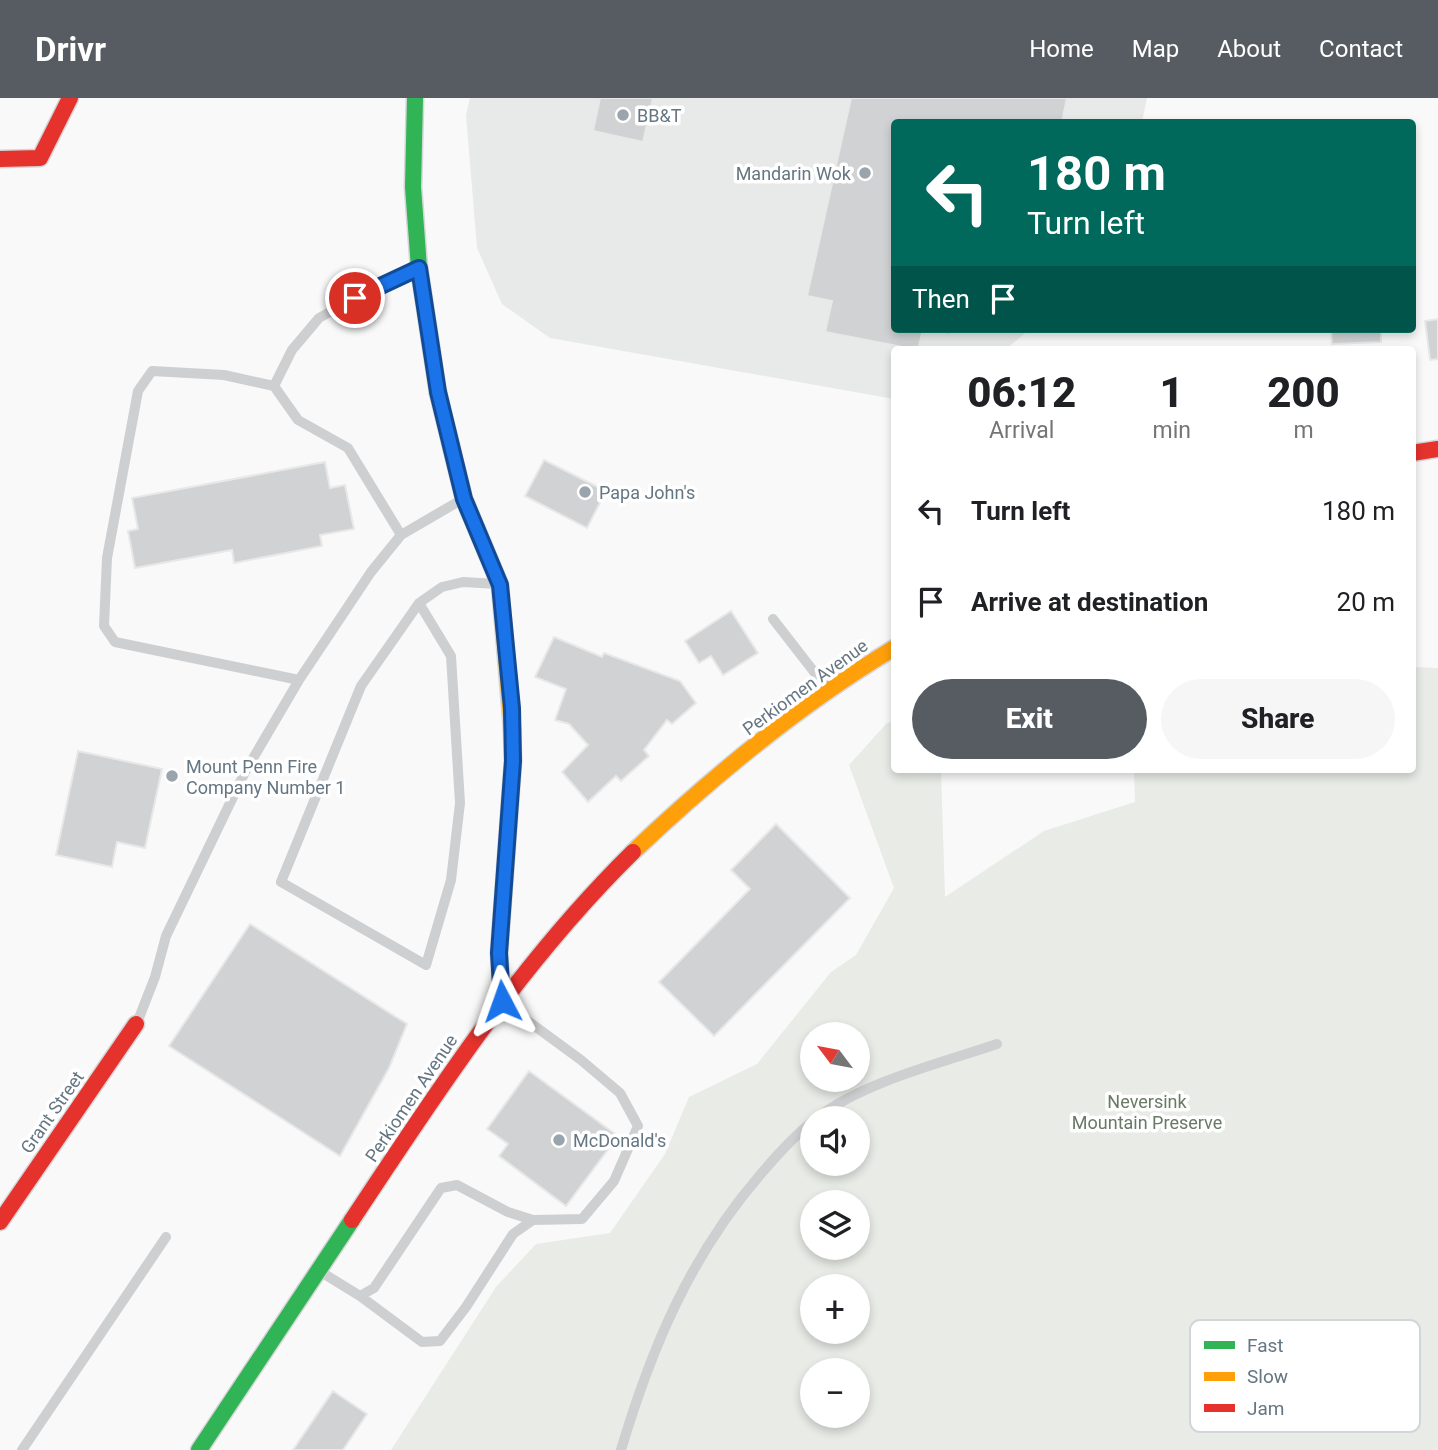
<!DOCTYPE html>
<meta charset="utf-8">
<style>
:root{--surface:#fff;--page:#f6f6f6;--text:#202124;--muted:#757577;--accent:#565c61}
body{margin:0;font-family:Roboto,sans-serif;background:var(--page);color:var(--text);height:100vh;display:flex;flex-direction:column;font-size:26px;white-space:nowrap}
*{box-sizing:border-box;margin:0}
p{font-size:23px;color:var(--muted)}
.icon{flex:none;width:38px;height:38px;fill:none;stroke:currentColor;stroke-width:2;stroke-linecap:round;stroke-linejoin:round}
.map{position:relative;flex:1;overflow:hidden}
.side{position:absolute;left:891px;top:248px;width:525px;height:427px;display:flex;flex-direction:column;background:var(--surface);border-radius:7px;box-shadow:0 4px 10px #0003}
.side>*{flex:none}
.banner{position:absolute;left:891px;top:21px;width:525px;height:214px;border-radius:7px;box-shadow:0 4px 10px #0003;background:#00695c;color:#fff;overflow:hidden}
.needle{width:46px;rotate:302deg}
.buttons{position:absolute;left:800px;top:924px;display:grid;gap:14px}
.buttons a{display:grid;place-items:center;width:70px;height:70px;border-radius:50%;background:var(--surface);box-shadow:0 4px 10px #0003;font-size:35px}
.pin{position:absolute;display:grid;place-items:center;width:60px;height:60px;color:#fff;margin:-30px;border:4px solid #fff;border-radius:50%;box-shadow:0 2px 7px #0007}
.me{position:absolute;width:77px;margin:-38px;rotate:356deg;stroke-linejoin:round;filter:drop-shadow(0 0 5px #0008)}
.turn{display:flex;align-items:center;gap:24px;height:147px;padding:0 21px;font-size:32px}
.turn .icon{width:91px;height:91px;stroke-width:2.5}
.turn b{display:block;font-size:49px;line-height:60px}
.then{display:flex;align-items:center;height:66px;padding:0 21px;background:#0003;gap:14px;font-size:26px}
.eta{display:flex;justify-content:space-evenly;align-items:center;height:119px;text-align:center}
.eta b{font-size:42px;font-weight:800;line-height:49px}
.button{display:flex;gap:14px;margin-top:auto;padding:14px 21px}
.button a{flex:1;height:80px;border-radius:42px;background:var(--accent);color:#fff;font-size:28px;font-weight:800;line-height:80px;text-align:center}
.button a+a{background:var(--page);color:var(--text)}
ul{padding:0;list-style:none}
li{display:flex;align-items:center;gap:21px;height:91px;padding:0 21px}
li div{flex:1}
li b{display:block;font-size:26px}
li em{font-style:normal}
header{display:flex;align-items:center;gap:42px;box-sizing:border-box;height:98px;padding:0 35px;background:var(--accent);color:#fff}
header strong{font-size:33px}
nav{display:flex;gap:38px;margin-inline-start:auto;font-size:24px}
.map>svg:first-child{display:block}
.built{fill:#e8e9e9}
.green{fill:#e8ebe6;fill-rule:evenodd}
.building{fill:#d0d2d3;stroke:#e8e8e8;stroke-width:2}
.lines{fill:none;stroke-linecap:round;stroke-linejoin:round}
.fast-casing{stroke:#d5d6d7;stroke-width:19}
.slow-casing{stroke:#d5d6d7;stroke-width:19}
.jam-casing{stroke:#d5d6d7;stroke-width:19}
.lane{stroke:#cecfd0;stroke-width:10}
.fast{stroke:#30b455;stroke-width:16}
.slow{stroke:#ff9f0a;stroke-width:16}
.jam{stroke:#e5322d;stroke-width:16}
.route-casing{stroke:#114b97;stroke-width:18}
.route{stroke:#1a73e8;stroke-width:12}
.poi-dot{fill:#99a4ac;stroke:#fff;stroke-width:2.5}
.labels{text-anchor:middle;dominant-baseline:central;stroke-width:7;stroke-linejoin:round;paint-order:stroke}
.poi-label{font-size:18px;fill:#657683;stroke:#fff;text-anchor:start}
.street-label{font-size:18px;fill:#657683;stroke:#fff}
.park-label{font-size:18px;fill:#687a64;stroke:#fff}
.key{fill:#fff;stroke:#d1d6da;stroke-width:2}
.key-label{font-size:19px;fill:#657683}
</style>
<header>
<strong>Drivr</strong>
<nav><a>Home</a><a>Map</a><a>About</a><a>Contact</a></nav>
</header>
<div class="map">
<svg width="1438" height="1352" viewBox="0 0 1438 1352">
<rect width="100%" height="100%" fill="#f9f9f9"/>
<path class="built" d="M470,0h677l-5,24h-248v207h136l-25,21h-111v49l-344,-61 -48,-34 -25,-56 -11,-133z"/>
<path class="green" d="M1412,569l26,1v782h-1047l105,-163 40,-43 74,-11 55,-79 24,-57 68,-33 74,-92 25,-17 38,-67 -45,-123 37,-41 8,-4v50h47l4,127 99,-66 91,-29 -1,-32h278zM812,936h46v46h-46zM812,1020h46v46h-46zM812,1104h46v46h-46zM812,1188h46v46h-46zM812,1272h46v46h-46z"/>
<path class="building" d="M600,0h53l-10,44 -50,-11z
M851,0h216l-5,24h-168v207h57l-1,6 -27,-6 -5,21 -93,-18 7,-31 -25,-5z
M1438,221v40l-8,1 -5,-39z
M1331,231h50v13l-49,2z
M544,362l62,31 -19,37 -62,-32z
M325,364l5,26 15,-3 9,44 -34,6 2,11 -88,17 -2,-13 -97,18 -7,-37 10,-2 -6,-31z
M731,513l27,42 -35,22 -12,-19 -12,7 -14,-22z
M554,539l48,20 2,-4 76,28 16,22 -24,21 -5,-4 -23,30 5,6 -28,25 -5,-5 -28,26 -26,-30 26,-27 -19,-21 -14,-4 11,-31 -31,-12z
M78,653l84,18 -17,79 -28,-6 -5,25 -56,-12z
M776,726l74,74 -136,138 -55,-54 91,-93 -19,-19z
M250,826l157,100 -18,44 -49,88 -171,-110z
M529,973l89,65 -52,70 -67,-50 9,-12 -21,-15z
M333,1293l34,23 -24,36h-50z"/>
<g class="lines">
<g class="fast-casing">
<path id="fast" d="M415,0l-2,89 6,81 19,125
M199,1352l153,-230"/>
</g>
<g class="slow-casing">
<path id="slow" d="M438,295l26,106 36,86 12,144
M633,754c80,-76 166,-147 261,-204"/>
</g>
<g class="jam-casing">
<path id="jam" d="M0,61l40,-1 30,-60
M1412,355l26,-4
M502,903l-3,-48 14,-192 -1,-32
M352,1122c85,-129 170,-259 281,-368
M0,1124l136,-198"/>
</g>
<path class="lane" d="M274,288l-50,-11 -72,-4 -14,20 -31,167 -3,68 11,16 184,38
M401,437l-53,-87 -50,-28 -24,-34 18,-36 27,-32 36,-20 61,-29
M419,505l32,53 9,147 -9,77 -25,85 -145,-83 80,-196 58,-83 23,-16 21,-5 34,2
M773,521l52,67
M137,925l18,-46 11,-41 79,-164 54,-92 72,-108 30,-37 60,-35
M817,1020c46,-36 124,-55 180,-74
M321,1174l39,24 62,46 18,-1 26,-34 47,-73 20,-14
M360,1198l14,-8 67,-100 16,-3 51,27 25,8 49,-1 32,-38 24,-55 -18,-33 -39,-33 -75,-55
M22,1352l144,-213
M621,1352c30,-101 69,-194 139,-275 16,-19 32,-37 52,-53"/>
<use href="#fast" class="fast"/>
<use href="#slow" class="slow"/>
<use href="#jam" class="jam"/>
</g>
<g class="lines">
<g class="route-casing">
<path id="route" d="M355,200l64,-30 19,124 26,107 36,86 12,123 1,53 -14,192 3,48"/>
</g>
<use href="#route" class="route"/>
</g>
<g class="poi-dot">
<circle cx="623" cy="17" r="7"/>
<circle cx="865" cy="75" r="7"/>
<circle cx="585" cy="394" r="7"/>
<circle cx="172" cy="678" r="7"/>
<circle cx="559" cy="1042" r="7"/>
</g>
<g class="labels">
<g class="poi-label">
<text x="637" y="17">BB&amp;T</text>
<text x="851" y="75" text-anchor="end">Mandarin Wok</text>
<text x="599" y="394">Papa John's</text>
<text x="186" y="668">Mount Penn Fire<tspan x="186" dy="21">Company Number 1</tspan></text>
<text x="573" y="1042">McDonald's</text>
</g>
<g class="street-label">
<text transform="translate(805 589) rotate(-36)">Perkiomen Avenue</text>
<text transform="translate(411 1000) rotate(-56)">Perkiomen Avenue</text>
<text transform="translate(52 1014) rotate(-55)">Grant Street</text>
</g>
<g class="park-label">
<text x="1147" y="1003">Neversink<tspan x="1147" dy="21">Mountain Preserve</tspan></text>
</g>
</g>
<rect x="1190" y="1222" width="230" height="112" rx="10" class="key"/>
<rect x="1204" y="1243" width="31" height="8" fill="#30b455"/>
<rect x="1204" y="1274" width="31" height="9" fill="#ff9f0a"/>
<rect x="1204" y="1306" width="31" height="8" fill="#e5322d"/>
<g class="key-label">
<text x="1247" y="1254">Fast</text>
<text x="1247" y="1285">Slow</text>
<text x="1247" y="1317">Jam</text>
</g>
</svg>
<div class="buttons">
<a><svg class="needle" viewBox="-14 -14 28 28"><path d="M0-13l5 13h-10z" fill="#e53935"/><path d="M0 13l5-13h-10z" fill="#757577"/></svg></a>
<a><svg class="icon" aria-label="sound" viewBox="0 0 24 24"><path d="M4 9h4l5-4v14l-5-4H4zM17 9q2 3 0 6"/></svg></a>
<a><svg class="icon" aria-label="layers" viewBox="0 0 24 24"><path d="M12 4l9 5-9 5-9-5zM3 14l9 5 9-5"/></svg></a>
<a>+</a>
<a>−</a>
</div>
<div class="pin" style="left:355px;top:200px;background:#d93025"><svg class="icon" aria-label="arrive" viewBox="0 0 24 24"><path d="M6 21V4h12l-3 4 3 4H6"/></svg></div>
<svg class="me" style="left:502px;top:903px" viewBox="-20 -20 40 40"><path d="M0-17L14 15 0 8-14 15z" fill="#1a73e8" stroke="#fff" stroke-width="4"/></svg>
<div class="banner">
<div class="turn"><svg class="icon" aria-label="left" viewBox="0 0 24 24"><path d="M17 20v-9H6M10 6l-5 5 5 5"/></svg><div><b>180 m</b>Turn left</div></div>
<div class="then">Then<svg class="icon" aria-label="arrive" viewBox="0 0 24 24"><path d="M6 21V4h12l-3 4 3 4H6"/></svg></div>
</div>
<section class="side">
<div class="eta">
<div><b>06:12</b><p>Arrival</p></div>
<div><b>1</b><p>min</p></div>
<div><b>200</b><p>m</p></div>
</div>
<ul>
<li><svg class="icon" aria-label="left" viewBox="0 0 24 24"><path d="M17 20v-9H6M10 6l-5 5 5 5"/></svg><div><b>Turn left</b></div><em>180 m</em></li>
<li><svg class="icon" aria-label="arrive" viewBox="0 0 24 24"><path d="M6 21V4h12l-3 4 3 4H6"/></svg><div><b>Arrive at destination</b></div><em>20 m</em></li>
</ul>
<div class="button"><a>Exit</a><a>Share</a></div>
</section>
</div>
